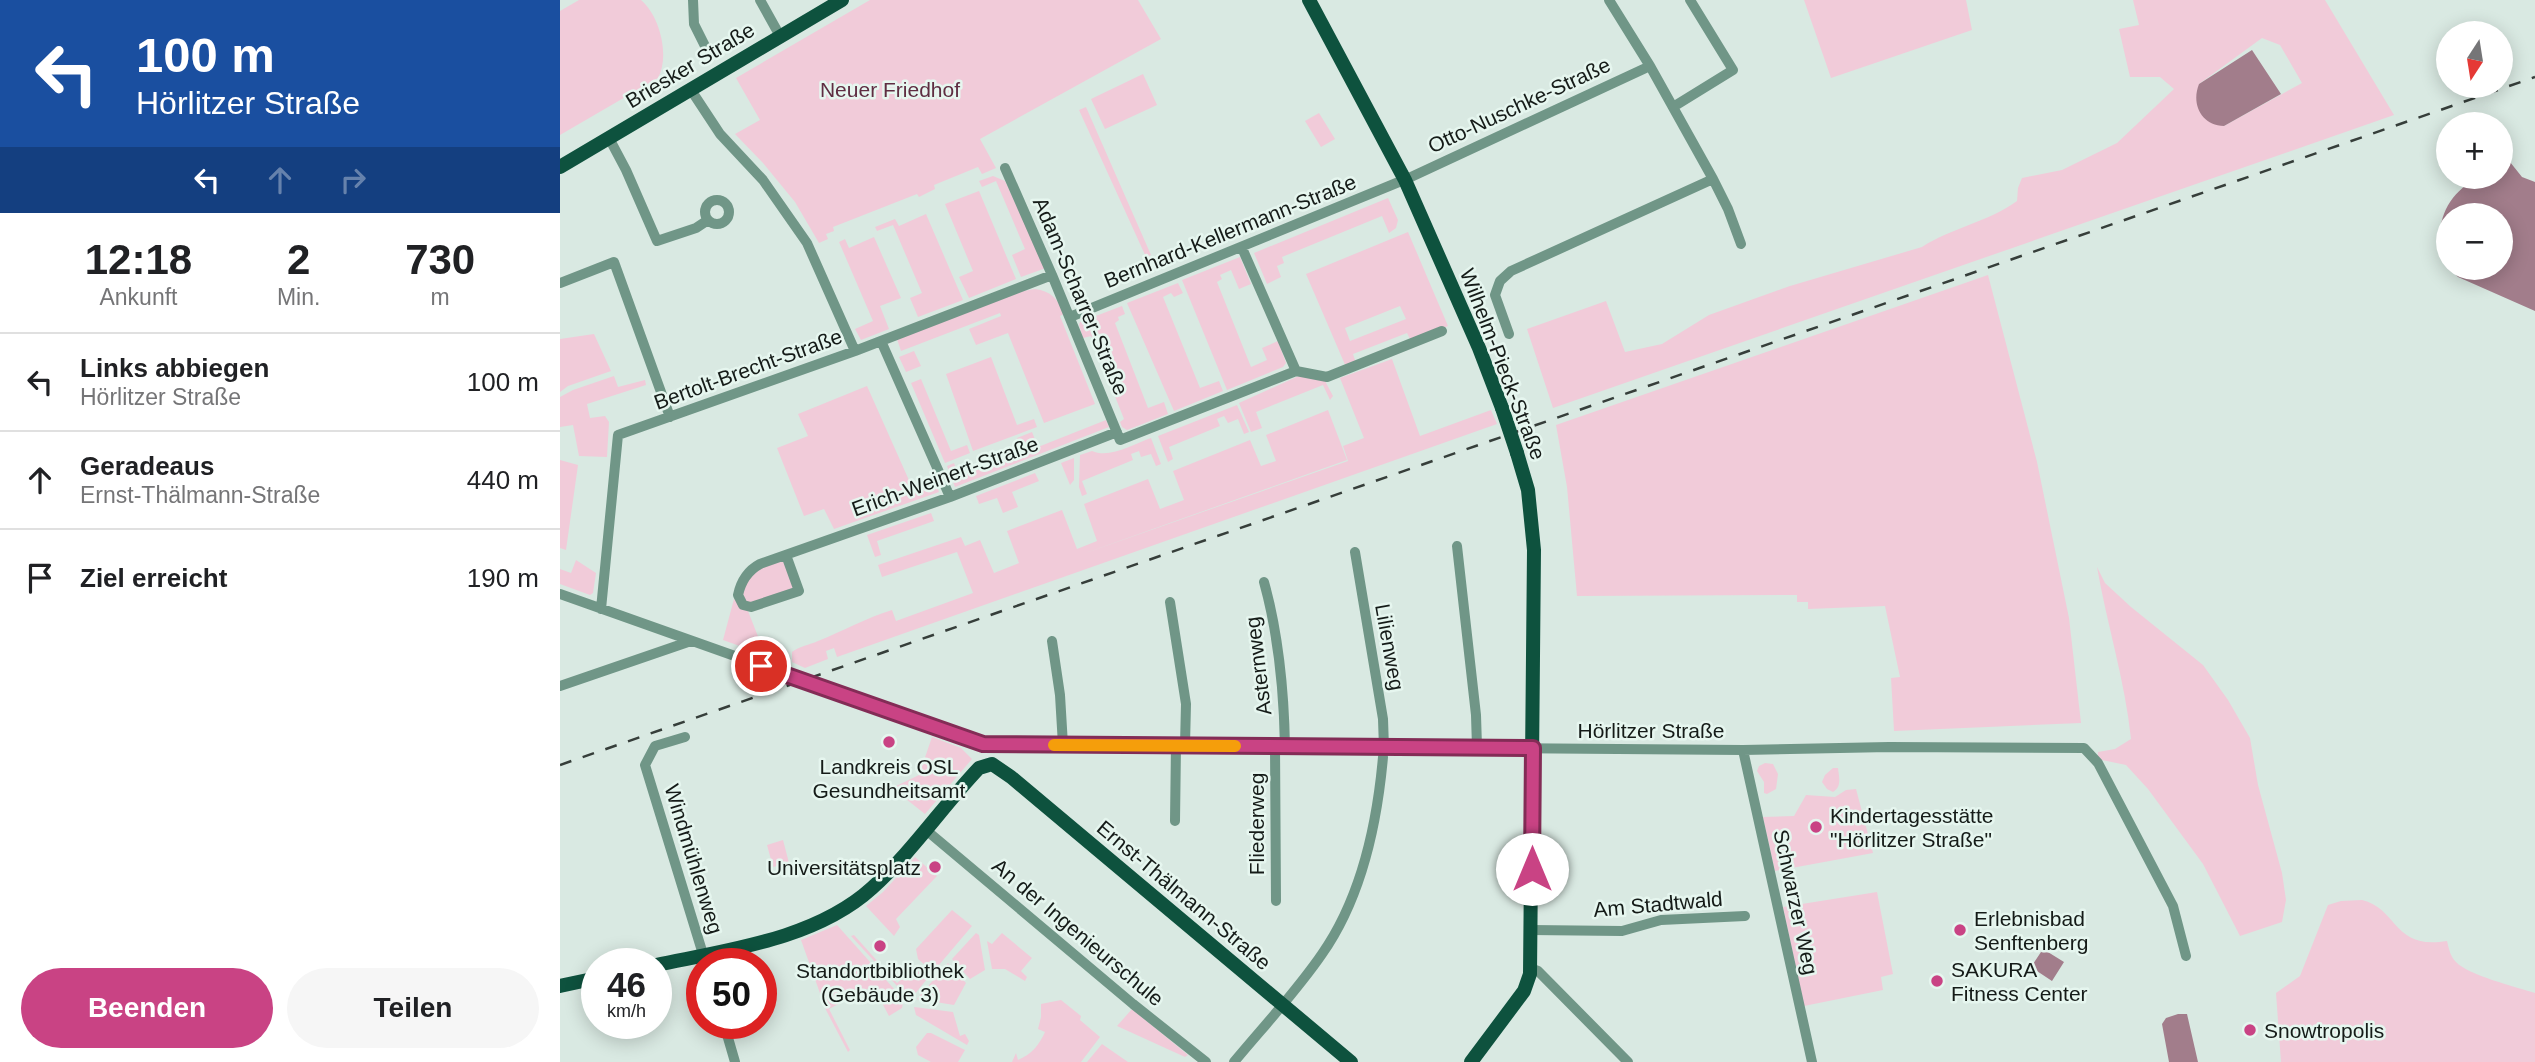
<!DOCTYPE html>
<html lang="de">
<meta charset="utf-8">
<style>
:root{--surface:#fff;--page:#f6f6f6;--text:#202124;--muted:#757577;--line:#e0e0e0;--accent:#c94384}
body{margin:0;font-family:Arial,sans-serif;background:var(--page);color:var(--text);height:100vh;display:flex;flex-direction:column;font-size:26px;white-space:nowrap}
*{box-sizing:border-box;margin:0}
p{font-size:23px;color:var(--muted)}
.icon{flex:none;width:38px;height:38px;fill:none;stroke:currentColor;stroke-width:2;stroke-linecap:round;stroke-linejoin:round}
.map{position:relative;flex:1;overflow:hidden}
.sheet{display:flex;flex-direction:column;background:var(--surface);width:560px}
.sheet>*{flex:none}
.top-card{background:#1a4fa0;color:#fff;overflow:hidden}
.needle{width:46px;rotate:192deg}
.buttons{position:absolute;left:1876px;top:21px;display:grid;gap:14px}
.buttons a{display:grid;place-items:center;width:77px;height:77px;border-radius:50%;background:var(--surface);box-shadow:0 4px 18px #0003;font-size:35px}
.speed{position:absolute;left:21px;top:948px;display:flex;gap:14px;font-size:35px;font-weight:700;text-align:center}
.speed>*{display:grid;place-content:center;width:91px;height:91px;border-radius:50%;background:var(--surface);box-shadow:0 4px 18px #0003;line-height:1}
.speed small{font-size:18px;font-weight:400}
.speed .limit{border:10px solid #d22;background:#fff;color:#111}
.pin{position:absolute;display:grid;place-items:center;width:60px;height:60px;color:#fff;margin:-30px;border:4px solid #fff;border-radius:50%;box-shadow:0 2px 7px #0007}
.me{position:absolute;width:77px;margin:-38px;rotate:0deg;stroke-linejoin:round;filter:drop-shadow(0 0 5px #0008)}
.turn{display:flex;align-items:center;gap:24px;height:147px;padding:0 21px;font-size:32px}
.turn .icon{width:91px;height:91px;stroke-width:2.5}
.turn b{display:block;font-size:49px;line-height:60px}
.lanes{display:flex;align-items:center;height:66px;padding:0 21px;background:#0003;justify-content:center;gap:35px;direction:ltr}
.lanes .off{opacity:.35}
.eta{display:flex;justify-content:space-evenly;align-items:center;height:119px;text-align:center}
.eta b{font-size:42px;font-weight:700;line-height:49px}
.cta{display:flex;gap:14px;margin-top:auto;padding:14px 21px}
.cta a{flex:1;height:80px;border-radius:42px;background:var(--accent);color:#fff;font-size:28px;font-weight:700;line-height:80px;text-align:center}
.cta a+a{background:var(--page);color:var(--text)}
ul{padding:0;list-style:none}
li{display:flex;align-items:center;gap:21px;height:98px;padding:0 21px;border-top:2px solid var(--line)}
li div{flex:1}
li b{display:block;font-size:26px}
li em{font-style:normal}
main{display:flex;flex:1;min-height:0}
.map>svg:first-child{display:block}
.green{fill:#f1cbd9;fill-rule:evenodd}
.water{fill:#a27d8b;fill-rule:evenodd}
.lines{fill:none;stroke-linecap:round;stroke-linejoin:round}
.minor{stroke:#709687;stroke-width:10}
.major{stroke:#0e523e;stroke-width:14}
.rail{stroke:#363e3a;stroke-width:2.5;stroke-dasharray:12 12;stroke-linecap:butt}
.major-bridge{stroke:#0e523e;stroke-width:14}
.route-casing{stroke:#832c56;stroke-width:18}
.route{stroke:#c94384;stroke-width:12}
.slow{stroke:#f59e0b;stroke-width:12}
.poi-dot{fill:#c94384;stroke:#e6f6ef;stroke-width:2.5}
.labels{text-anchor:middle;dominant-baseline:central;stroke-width:5;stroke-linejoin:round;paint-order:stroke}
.street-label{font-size:21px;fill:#151b18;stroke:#e6f6ef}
.park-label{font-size:21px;fill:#5f2d42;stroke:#e6f6ef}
.poi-label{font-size:21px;fill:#151b18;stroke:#e6f6ef;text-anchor:start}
</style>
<main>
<section class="sheet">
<div class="top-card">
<div class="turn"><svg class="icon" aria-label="left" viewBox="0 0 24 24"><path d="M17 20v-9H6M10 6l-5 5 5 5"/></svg><div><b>100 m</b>Hörlitzer Straße</div></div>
<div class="lanes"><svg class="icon" aria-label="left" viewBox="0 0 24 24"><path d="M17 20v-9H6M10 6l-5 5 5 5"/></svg><svg class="icon off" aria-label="ahead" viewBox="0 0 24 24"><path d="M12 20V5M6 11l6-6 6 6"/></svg><svg class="icon off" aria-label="right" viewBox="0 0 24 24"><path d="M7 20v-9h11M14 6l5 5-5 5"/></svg></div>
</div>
<div class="eta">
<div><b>12:18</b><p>Ankunft</p></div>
<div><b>2</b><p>Min.</p></div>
<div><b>730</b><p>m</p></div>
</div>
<ul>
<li><svg class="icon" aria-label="left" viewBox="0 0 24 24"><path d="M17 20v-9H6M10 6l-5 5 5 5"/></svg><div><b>Links abbiegen</b><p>Hörlitzer Straße</p></div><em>100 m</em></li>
<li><svg class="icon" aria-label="ahead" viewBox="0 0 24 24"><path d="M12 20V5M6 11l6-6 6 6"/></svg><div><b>Geradeaus</b><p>Ernst-Thälmann-Straße</p></div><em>440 m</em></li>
<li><svg class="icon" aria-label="arrive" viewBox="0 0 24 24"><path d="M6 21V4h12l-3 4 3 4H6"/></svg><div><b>Ziel erreicht</b></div><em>190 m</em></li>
</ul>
<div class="cta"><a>Beenden</a><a>Teilen</a></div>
</section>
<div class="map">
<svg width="1975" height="1062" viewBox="0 0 1975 1062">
<rect width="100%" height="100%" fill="#d9e9e2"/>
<path class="green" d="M19,0h62c19,16 29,56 17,78l-98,57v-124z
M310,0h268l23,39 -181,100 16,29 -14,6 -4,-7 -44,18 1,4 -16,8 -2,-3 -84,33 1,4 -8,3 2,5 -9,4 -24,-41 -32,-39 -28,-29 25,-14 -24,-42z
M1244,0h162l6,30 -141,48z
M1573,0h192l69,115 -841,293 -26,-79 79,-28 19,51 37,-8 47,-29 81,-29 132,-39c29,-19 66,-25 95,-46l1,-13 4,-10 40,-8 55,-27 57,-54 -14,-12h-30l-11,-48 20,-4zM1702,38l18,7 22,38 -78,43 -25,-42z
M583,74l14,31 -52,24 -14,-30z
M526,107l65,148 -5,2 -67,-147z
M759,113l16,26 -14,8 -16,-26z
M433,176l12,5 41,87 -25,9 -9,-22 13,-6 -29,-68 -14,6 -3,-6z
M419,191l37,88 -47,19 -10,-21 14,-6 -28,-67z
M828,198l10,22 -2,8 -7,5 -7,-17 -100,41 2,6 -7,3 4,11 -14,7 -13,-31z
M366,214l37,86 -45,17 -8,-19 12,-5 -29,-68 -16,6 -2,-4 20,-8 4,7z
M848,232l40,94 -37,15 -4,-8 -54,21 3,9 -10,4 -40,-93zM840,306l6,13 -56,22 -5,-13z
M314,237l27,61 -21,8 9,23 -28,11 -6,-11 18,-8 -34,-79 6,-3 4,9z
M680,257l11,27 -12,5 -8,-19 -11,5 2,4 -5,3 34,85 16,-7 -5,-12 16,-7 8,22 -3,4 -56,23 -45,-110z
M1428,275l49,187 32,156 12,105 -187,8 -3,-53 9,-1 -15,-71 -77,3v-7h-11v-7l-220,1 -10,-109 -11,-62z
M618,283l5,10 -9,4 -3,-4 -8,4 37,91 19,-7 4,10 -49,20 -47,-108z
M475,289c16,2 23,10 29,25l-4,2 35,88 -51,19 -36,-90 -32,12 -7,-16 32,-13 -1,-3 -99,38 -4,-12 126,-48z
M562,306l3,8 -7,3 1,3 -4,3 33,85 16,-6 4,12 -41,16 -5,-3 -2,-5 4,-3 -33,-83 -8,2 -4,-13 1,-3z
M34,334l17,37 -43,15 -8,6v-53z
M354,351l7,15 -15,6 -7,-15z
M431,357l26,68 17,-6 3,8 -64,24 -27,-77z
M832,359l28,77 71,-26 6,14 -660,233 -3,-9 -8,3 2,8 -23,9 -13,-6v-10c8,-6 17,-7 26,-11 25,-10 48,-23 74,-31l4,11 77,-28 -16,-41 -75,25 -4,-12 83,-28 4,9 15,-6 14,33 25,-10 -12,-32 55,-21 15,39 20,-8 -13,-37 64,-25 12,30 24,-9 -11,-29 77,-31 11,26 15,-5 -10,-26 62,-25 19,50 -270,96 271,-95 -5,-15 21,-8 -24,-60z
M741,375l24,6 8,15 -3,4 -7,-15 -67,27 6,16 -11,4 -12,-29z
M54,376l4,11 27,-7 1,5 -59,19 3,14 15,-2 4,6 -2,35 -28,-1 -6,-31 -13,2v-30l13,-7z
M361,379l30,72 16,-6 3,8 -25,10 -34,-80z
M307,386l45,101 22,-8 5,13 -105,37 -10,-20 -20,7 -27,-68 31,-12 -10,-22z
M677,405l12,27 -5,2 -6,-15 -10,4 -4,-7 -7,3 3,7 -51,21 4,12 -5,3 -10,-26z
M546,420l3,7 -154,60 -8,-21 7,-3 5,14 63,-24 -5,-15 15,-6 6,15z
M591,438l10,26 -5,2 -5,-12 -10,3 -2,-6 -8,3 2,6 -51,21 5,13 -5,2 -3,-9 1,-32 12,-4c18,8 41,-7 59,-13z
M514,458v22l-4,5 -9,-22z
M0,460l18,5 -12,85 -6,-2z
M475,473l4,8 -27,11 6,15 -15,6 -6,-15 -18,6 -3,-8z
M371,513l3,8 -57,20 4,14 -6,2 -8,-22z
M16,560l20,13 -3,20 -3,2 -30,-11v-15l11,4z
M225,560l10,29 -48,16 -5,-14 13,-21z
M1537,567l8,16 26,24 72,58 25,35 22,38 8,47 24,88 4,27 -4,22 -42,14 -37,-72 -55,-75 -22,-24 -24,-5 -4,-4v-4l17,-3 16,-10c-6,-59 -24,-114 -34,-172z
M174,599l14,12 11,28 28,24 -64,-23z
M372,737l29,11 11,11 -47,55 -33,-26 27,-13z
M1205,763l8,1 5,10 -2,15 -9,5 -3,-1v-11l-7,-11 2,-5z
M1273,768h5c1,9 4,19 -5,24l-6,-3 -5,-7 3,-7z
M1296,789l17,64 -98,18 -12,-54 31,-1 12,-21 29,2 11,-7z
M223,840l6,23 -16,4 -6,-22z
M355,857l22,19 -41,43 4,8 -6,9 -28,-30 17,-14z
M1317,892l16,82 -12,3 2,13 -79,16 -21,-99z
M1802,900c37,9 30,50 85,41 2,8 3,15 9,21 12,13 60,25 79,31v69h-254l-5,-69 24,-17 28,-71 13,-4z
M392,910l20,16 -39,46 -15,-13 -2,-10z
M277,925l58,65 8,13 -1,5 -13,8 -16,-30 -44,23 21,41 -2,2 -22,-42 -25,-70z
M416,933l3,2 6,35 -15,9 -18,-20z
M442,933l30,25 -11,13 6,6 -2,4 -20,-12h-13l-5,-28 5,3z
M294,935l43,48 17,-14 4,3 4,-4 4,5 1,6 -17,21 -59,-64z
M388,963l18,20 -12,22 -37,-6z
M501,1000l20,16 -1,4 20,17 -19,25h-69l4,-9 2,7c14,-6 21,-15 27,-28l-7,-3 3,-12v-13z
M354,1007l39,5 7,24 5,-2 4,7 -2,4 -51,-30z
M572,1009l56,46 -3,2 -68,-31z
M367,1033h4l34,17 -7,12h-27l-13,-7 -2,-8z
M542,1044l26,18h-41z"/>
<path class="water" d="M1692,50l29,44 -57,32c-23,-1 -33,-22 -25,-42z
M1950,162l12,15 13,5v129l-77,-34c-32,-31 -19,-82 21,-99 6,-3 15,-1 22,-1v-10zM1941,215v53h-53v-53z
M1483,949l21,13 -12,19 -21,-14z
M1618,1014h9l11,48h-29l-7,-38 4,-6z"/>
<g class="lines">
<path class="minor" d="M133,0l1,24 15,30
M200,0l20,36
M131,90l29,44 43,46 44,63 48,108
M1113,107l60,-37 -43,-70
M49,138l17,32 31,71 39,-13 12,-8
M445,168l47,107 68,165 176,-69
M1153,179l15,30 13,35
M145 212a12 12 0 1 1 24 0a12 12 0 1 1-24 0Z
M682,248l54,123
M0,283l54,-21 56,155
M510,317l341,-140 239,-111
M949,334l-14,-39 5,-14 11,-10 202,-92 -63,-113 -41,-66
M321,341l69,156
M736,371l31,6 115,-46
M897,546l19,169 1,32
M795,552l28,167 1,29
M226,555l13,36 -48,16 -8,-2 -5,-10c3,-14 9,-24 22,-31l190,-67 167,-65
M704,582c15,54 20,108 21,165
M0,594l423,150 760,6 146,-3 195,1 14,15 75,143 13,50
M610,602l16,102 -1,41
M41,609l17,-174 237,-84 197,-76
M492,641l8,54 3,50
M0,686l131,-45
M125,737l-30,9 -10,19 61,199
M715,746l1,155
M1183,750l69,312
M615,821l1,-76
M366,830l207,174 73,58
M971,930l91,1 39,-11 84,-4
M970,968l8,3 90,91
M164,1024l11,38
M674,1062c29,-35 62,-70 88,-108 40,-57 55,-129 61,-197"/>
<path class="major" d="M749,0l96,180 74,168 23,60
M0,167l282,-167
M96,965c72,-15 160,-26 216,-77 40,-36 70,-81 107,-120l13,-4 19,13 340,285
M0,986l37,-8
M911,1062l53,-71 6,-17 4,-424 -6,-60 -11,-37"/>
<path class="rail" d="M0,765l1975,-688"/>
<path class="major-bridge" d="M942,408l15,45"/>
</g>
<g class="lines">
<g class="route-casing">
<path id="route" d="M201,666l222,78 550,4 -1,121"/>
</g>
<use href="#route" class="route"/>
<path class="slow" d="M494,745l181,1"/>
</g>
<g class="poi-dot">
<circle cx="329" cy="742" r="7"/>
<circle cx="1256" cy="827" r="7"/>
<circle cx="375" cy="867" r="7"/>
<circle cx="1400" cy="930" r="7"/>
<circle cx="320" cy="946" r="7"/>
<circle cx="1377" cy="981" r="7"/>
<circle cx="1690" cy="1030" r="7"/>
</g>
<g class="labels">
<g class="street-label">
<text transform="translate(130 65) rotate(-31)">Briesker Straße</text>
<text transform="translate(959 105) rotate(-25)">Otto-Nuschke-Straße</text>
<text transform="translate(670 231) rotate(-22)">Bernhard-Kellermann-Straße</text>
<text transform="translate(521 296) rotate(67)">Adam-Scharrer-Straße</text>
<text transform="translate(943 364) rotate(69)">Wilhelm-Pieck-Straße</text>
<text transform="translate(188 369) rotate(-20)">Bertolt-Brecht-Straße</text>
<text transform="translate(385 476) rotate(-20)">Erich-Weinert-Straße</text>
<text transform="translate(830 647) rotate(80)">Lilienweg</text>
<text transform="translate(698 666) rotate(-97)">Asternweg</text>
<text x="1091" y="730">Hörlitzer Straße</text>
<text transform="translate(696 824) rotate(-90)">Fliederweg</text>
<text transform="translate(134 859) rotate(73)">Windmühlenweg</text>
<text transform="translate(624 895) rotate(40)">Ernst-Thälmann-Straße</text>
<text transform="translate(1236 902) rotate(78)">Schwarzer Weg</text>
<text transform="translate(1098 904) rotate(-5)">Am Stadtwald</text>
<text transform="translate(518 932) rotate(40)">An der Ingenieurschule</text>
</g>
<g class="park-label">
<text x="330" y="89">Neuer Friedhof</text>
</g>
<g class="poi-label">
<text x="329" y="766" text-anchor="middle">Landkreis OSL<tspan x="329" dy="24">Gesundheitsamt</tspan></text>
<text x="1270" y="815">Kindertagesstätte<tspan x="1270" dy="24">"Hörlitzer Straße"</tspan></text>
<text x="361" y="867" text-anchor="end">Universitätsplatz</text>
<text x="1414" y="918">Erlebnisbad<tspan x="1414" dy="24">Senftenberg</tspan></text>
<text x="1391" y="969">SAKURA<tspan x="1391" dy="24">Fitness Center</tspan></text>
<text x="320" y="970" text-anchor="middle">Standortbibliothek<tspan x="320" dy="24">(Gebäude 3)</tspan></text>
<text x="1704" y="1030">Snowtropolis</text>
</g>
</g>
</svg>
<div class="buttons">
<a><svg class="needle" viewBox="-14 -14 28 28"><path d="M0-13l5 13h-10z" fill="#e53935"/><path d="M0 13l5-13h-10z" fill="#757577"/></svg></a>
<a>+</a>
<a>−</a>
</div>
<div class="speed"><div>46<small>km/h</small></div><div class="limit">50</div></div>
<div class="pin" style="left:201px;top:666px;background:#d93025"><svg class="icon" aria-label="arrive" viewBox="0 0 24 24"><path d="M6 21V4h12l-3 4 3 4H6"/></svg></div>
<svg class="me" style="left:972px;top:869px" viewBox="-20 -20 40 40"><circle r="19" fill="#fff"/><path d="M0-13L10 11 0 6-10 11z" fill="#c94384"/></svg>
</div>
</main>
